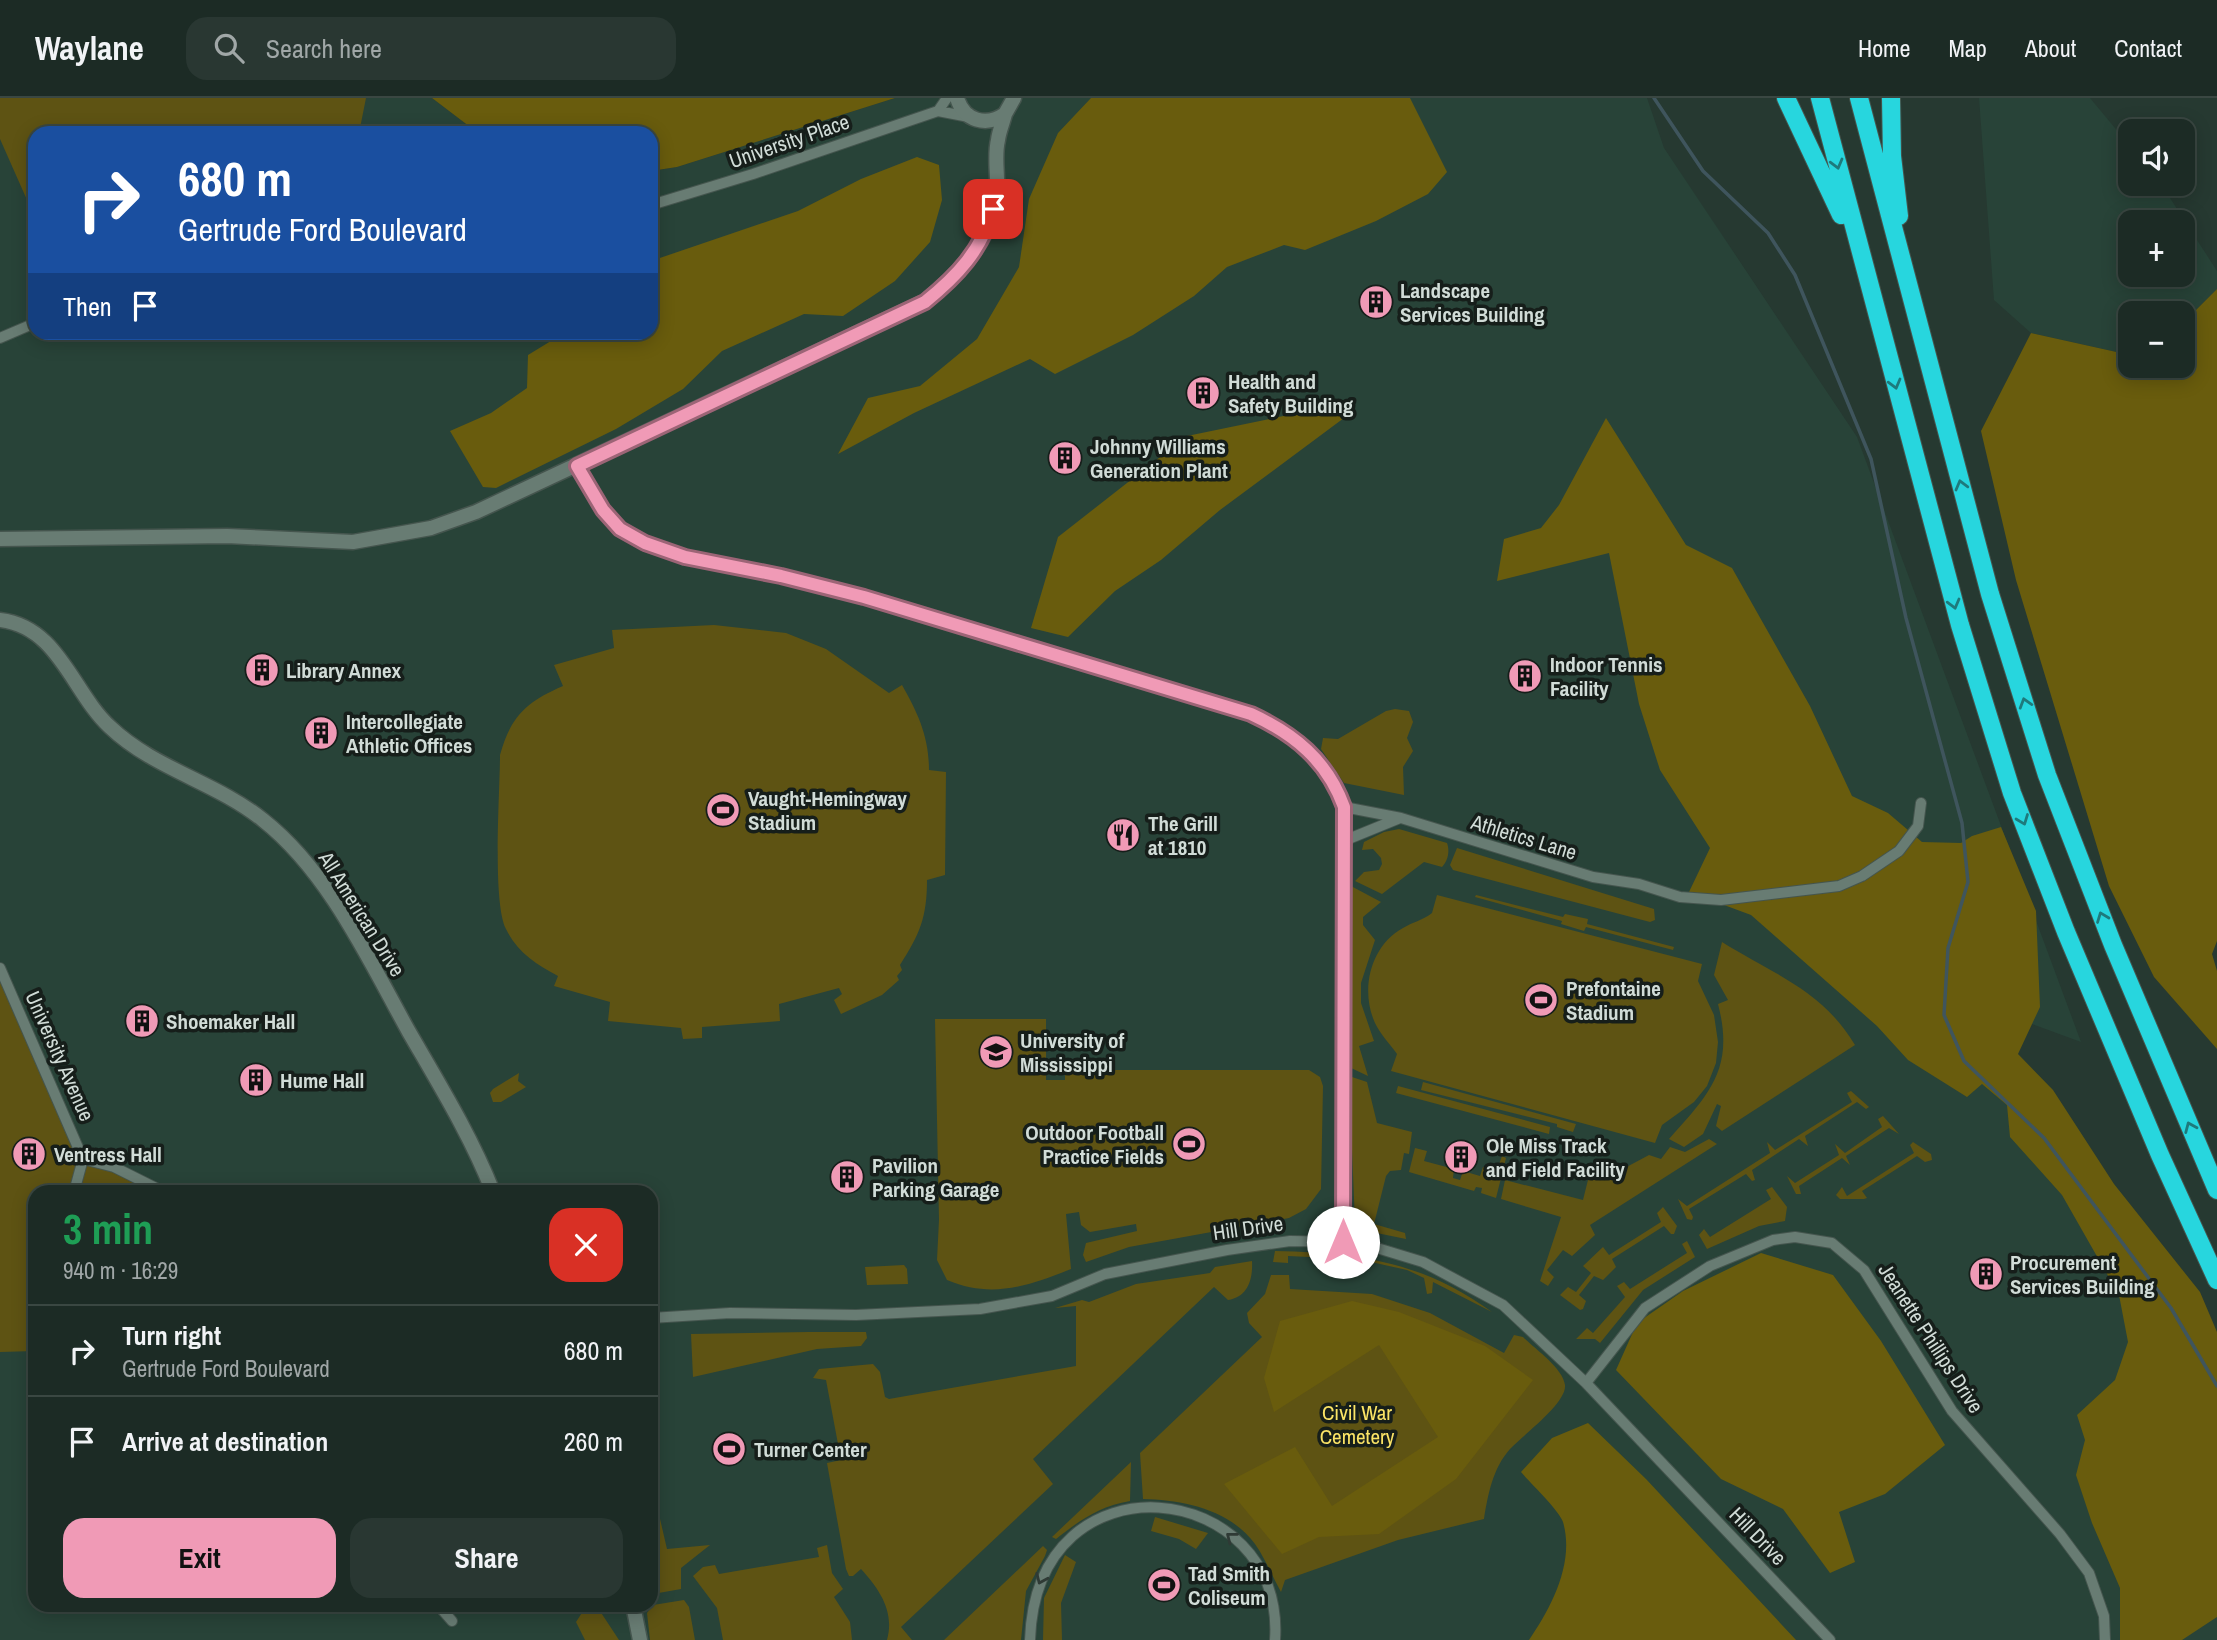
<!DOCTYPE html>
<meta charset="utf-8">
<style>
:root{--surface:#1c2b25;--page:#293732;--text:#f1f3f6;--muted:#a0a7a7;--line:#3a4742;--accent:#f09ab6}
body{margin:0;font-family:"Archivo Narrow",sans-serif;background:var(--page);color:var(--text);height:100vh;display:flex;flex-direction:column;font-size:26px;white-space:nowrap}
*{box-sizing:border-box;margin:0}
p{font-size:23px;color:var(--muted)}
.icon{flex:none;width:38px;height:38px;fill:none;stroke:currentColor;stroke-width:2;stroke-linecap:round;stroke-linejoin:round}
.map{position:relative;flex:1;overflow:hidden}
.sheet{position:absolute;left:28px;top:1087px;width:630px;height:427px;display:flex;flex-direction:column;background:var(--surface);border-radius:21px;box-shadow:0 4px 18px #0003,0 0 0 2px var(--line)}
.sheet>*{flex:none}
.top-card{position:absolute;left:28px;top:28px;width:630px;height:214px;border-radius:21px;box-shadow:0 4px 18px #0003,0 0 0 2px var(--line);background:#1a4fa0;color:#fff;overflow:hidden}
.controls{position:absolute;left:2118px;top:21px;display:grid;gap:14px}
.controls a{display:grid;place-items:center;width:77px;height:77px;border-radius:14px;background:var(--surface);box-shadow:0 4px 18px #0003,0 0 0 2px var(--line);font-size:35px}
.pin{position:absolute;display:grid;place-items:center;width:60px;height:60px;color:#fff;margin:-30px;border-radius:14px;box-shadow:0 4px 10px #0006}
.me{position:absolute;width:77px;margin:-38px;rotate:0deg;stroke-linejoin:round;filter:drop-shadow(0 0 5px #0008)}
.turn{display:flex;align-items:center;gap:24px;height:147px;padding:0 35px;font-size:32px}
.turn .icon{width:91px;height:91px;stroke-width:2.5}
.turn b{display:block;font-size:49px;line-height:60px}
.then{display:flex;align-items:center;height:66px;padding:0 35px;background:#0003;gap:14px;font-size:26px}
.round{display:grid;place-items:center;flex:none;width:74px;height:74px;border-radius:21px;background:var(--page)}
.head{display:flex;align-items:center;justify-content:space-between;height:119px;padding:0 35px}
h1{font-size:42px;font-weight:800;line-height:52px;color:#1e9e55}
.primary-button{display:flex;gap:14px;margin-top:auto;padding:14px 35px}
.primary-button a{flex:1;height:80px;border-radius:21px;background:var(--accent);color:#111;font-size:28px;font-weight:800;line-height:80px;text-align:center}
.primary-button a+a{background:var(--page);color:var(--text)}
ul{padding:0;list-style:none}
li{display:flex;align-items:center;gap:21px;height:91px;padding:0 35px;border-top:2px solid var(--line)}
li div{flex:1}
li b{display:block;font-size:26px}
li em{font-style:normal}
header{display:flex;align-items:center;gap:42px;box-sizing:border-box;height:98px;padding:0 35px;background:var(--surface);border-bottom:2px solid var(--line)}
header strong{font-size:33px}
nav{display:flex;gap:38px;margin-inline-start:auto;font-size:24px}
.search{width:490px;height:63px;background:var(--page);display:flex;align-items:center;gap:18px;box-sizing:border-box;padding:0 24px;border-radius:21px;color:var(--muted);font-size:26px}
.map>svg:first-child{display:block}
.built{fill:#284338;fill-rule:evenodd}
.green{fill:#5e5313}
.forest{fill:#695c0d}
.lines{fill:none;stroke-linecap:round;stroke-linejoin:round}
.stream{stroke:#3f555d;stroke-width:3.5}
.street-casing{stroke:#45554e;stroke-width:12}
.secondary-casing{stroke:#45554e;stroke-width:17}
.highway-casing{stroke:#45554e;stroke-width:20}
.street{stroke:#687c73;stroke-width:10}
.secondary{stroke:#687c73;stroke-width:14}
.highway{stroke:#27d6de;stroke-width:18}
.oneway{stroke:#1e7a7c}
.oneway2{stroke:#2f3a35}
.route-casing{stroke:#9c6476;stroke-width:18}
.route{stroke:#f09ab6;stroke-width:12}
.labels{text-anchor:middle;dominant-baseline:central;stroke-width:7;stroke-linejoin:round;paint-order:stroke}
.street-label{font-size:21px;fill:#d1dcd7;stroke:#161e1a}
.poi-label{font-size:21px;font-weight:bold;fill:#d1dcd7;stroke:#161e1a;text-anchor:start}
.park-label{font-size:21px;fill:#fbe466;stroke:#161e1a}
</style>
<header>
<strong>Waylane</strong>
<div class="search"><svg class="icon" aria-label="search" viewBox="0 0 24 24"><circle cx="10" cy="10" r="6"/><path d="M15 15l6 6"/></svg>Search here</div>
<nav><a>Home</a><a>Map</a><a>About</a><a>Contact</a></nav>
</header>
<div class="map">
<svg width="2217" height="1542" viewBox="0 0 2217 1542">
<rect width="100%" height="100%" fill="#263931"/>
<path class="built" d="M0,0h432l46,35h-443v199h616v-161l26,-4 218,-69h752l17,50 193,289 224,605 -126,-46 262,400v244h-2217zM35,1094h616v413h-616z
M1979,0h111l40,48v38h31l56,87v18l-35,35v-11h-52v42l-99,-22 -37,-33zM2130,124h52v53h-52z"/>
<path class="green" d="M0,0h366l-7,35h-324v85l-35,-79z
M714,527l72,8 40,16 63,44 13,-8c16,28 27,52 27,85l17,2 -1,103 -18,5c0,37 -7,54 -27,85l2,5 -5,6 2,4 -17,15 -41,19 -7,-14 8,-6 -3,-6 -60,16 1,17 -78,6v11l-19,1 -2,-11 -73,-7 2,-19 -56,-16 4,-10c-22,-12 -41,-24 -52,-47 -14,-28 -6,-137 -6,-174 11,-39 26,-53 63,-69l-9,-21 60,-17 -2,-18z
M1395,611l14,2 4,11 -6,16 6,13 -10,16 1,28 -60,-12 -23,-34 2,-11 15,1 48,-28z
M1399,731l48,14c3,8 1,18 -5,24l-18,-5 -42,32 -27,-13 9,-9 15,-2 3,-6 -1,-6 -8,-9 -11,1 2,-8 20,-10z
M1457,750l197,61 1,11 -5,2 -197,-52 -3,-5z
M1351,788l30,16 -18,15v8l12,15 -14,43v20l13,38 -15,5 9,30 -19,-9z
M1437,797l265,69 -4,17 16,34 4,27 -2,21 -9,23 -13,16 -32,23 -7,18 -264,-72 6,-17c-7,-10 -17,-20 -22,-31 -15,-33 -5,-77 28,-95 10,-6 20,-8 29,-15z
M1476,797l87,22 2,-3 23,5 -1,5 87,23 -1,3 -87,-23 -2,4 -23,-7 1,-3 -87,-24z
M1722,844c53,33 100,48 133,103l-133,86 -6,-5 5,-20 -4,-2 -14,30 -19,13 -15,-8c40,-45 66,-70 49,-135l10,-4 -14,-25z
M0,870l83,191 80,33h-128v159l-35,1z
M935,921h111v61h19v-10h244l11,7 3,9 -2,103 -15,20 -17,9 -160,29 -43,15 -3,-7 3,-12 51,-12 -1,-7 -46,8 -9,-7 -2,-13 -13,2 5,55c-43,17 -79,30 -124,11l-10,-20 2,-40z
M519,975l-1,8 8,6 -25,15h-8l-3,-9 3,-4z
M1349,978l18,6 10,41 35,9 -3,22 -5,-1 -3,17 -11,1 -4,5 -12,48 31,9 1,6 -44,-9 -7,-7z
M1423,984l153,42 -3,8 -16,-5v-3l-136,-34z
M1398,988l152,41 -1,7 -153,-41z
M1851,993l18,16 -3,2 -9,-7 -52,34 3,10 -9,-7 -47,31 3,10 -3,1 -6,-7 -57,35 4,8 -1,3 -5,-1 -9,-20 9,7 83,-53 -3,-11 8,8 77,-48 -5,-9z
M1883,1018l16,18 -10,-6 -43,28 4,9 -8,-7 -43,28 2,8h-5l-9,-18 8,7 44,-28 -4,-11 10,9 37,-26 -4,-8z
M1709,1041l8,5 -127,81 5,10 -23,21 -9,-6 -16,20 7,7 -6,9 -8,-5 21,-64 -60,-18 4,-19 78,20 6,-24 17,2 43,-23 12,4 9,-12 15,5z
M1913,1044l18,12 1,6 -7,2 -8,-6 -55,35 5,7 -3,1h-24l-4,-4 6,-8 5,9 67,-43 -4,-8z
M1415,1050l12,3 -3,10 30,8 -1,9 7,2 3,-9 17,5 3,-9 14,3 5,-14 4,2 -10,40 -15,-5 1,-5 -6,-1 -2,4 -65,-19z
M1772,1089l15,20 -2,14 -26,5 -52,23 -8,-14 5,-6 6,8 61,-38 -5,-9z
M1663,1109l14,19 -3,8h-3l-7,-8 -52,33 4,8 -13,13 -9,-4 -15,19 7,6 -3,8 -3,1 -20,-15 8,-8 8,5 15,-19 -8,-7 20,-19 6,8 52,-33 -4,-9z
M1687,1143l8,16 -52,33 -43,53 -5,-4h-19l11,-11 6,5 32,-36 -8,-11 7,-4 6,7 57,-36 -5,-9z
M1275,1153c82,2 147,10 217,61l-59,-30 -1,11 -5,1 -3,-16 -17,-8 -45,-10 3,9 -8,4 -6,-14 -63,-3v7l-15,-1z
M1252,1163c1,18 -4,36 -24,39l-14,-13 -181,172 20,25 -152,143 11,13h-25c8,-29 -8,-51 -26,-71l-8,7h-4l-3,-7 -19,-106 14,-3 -15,-80 -13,-2 6,-9 54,-5 7,8 5,25 4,2 187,-33v-60l-21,2 27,-8 7,2 47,-18 74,-11 5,-6z
M904,1167l3,4 1,15 -41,1 -2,-18z
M1271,1177h18l1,14 82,5 58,19 74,40 10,-18 9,2c12,12 40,31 42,48 2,18 -42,50 -55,64 -17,19 -22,45 -26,70l-86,21 -113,40 -4,12c-9,-16 -16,-34 -26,-48 -26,-35 -72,-44 -112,-45l-3,-46 122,-116 -13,-14 -2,-10 18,-19z
M809,1234h57l1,6 -6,8 -44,3 -124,28 -2,-43z
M1131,1364l-1,39c-30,5 -50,19 -74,38l-4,-2z
M654,1395l13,56 43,-4 -29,23v21l-28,5 -2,-100z
M1155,1419l53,16 -12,16 -17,-10 -28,-8z
M827,1447l5,28 11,16 -9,8 16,25 2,18h-129l-6,-32 -24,-32 10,-9 12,-2 4,9 100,-17 -2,-9z
M1043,1448l4,4 -2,6 -19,35 -5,49h-77z
M1065,1457l11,7 -15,41 1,37h-19l1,-42z
M684,1502l5,7 6,33h-45l-3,-27 6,-8z
M587,1507h9l23,35h-34l-9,-18z"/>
<path class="forest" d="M432,0h463l-218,69 -26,4v-38h-173z
M1091,0h319l37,74 -19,22 -52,27 -71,29 -21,-5 -57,22 -33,29 -61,39 -78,39 -25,-15 -116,54 -76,41 30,-56 52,-12 57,-47 42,-72 10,-68 29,-66z
M917,59l22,8 3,35 -12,42 -35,39 -52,35 -39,-2 -82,37 -39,38 -67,40 -120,59 -13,-1 -33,-56 41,-18 36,-25 1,-33 36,-22 87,-1v-71l147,-50 63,-32z
M2217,191v652l-5,13 5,17v78l-63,-72 -45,-91 -93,-306 -35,-149 50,-98 99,22v11h52v-42z
M1342,306l6,11 -128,95 -59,50 -46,31 -47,46 -37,-9 27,-91 129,-101z
M1606,320l80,127 46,23 78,138 42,90 36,17 34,29 39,1 11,-7 29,-9 35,84 4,96 -22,47 35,36 61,94 86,108 17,40v285l-35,23h-62v-52l-28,-65 -16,-48 9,-35 -8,-25 38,-35 13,-38 -9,-47 -57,-100 -52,-58 -3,-32 -25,-21 -15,13 -59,-37 -31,-34 -126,-111 -62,-23 21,-44 -50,-78 -21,-66 -30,-151 -112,28 7,-42 37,-11 18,-23z
M1761,1155l72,22 48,66 64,104 -60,49 -46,18 16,50 -25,11 -47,-64 -62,-30 -105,-109 21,-47 46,-32z
M1352,1203l47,11 86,34 48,34 -77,99 -77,55 -60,3 -37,17 -58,-70 71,-37 37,59 106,-69 -59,-92 -105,67 -10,-34 16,-57z
M1588,1325l58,56 150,161h-267c22,-32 46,-77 34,-118 -4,-12 -33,-39 -42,-50l31,-34z"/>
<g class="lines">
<path class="stream" d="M1654,0l49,73 65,62 27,42 76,184 35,159 56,205 6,59 -20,66 -4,67 20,46 80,77 127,170 46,78"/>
<g class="street-casing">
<path id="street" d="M938,13l9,-13
M651,107l102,-31 185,-63 31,6
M0,240l35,-15
M577,368l26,44 17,19 25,14 40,14 96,19 84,21 386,117c44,20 76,46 93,93l-1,435
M1344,709l57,11 192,59 46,7 41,13 41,3 118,-14 23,-10 37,-25 19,-25 3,-23
M1346,742l54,-22
M0,870l83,191
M83,1061l31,8 50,25
M74,1094l9,-33
M651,1220l79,-5 126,2 124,-6 72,-13 53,-22 122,-24 63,-9 53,1 34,6 46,14 80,43 83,78 244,257
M1586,1285l59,-75 65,-42 63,-26 22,-3 37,6 32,27 88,141 108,123 29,39 15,43 1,24
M438,1507l14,16
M1030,1542c6,-192 256,-161 245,0"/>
</g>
<g class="secondary-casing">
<path id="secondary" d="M957,0c7,23 29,29 48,16l9,-16
M0,441l227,-3 126,6 78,-14 45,-16 448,-210c36,-29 70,-63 73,-112 1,-16 -3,-34 1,-50 1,-9 5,-17 7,-26
M0,522c59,7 72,72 110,107 44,42 106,55 153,93 66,52 106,140 146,212 30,52 62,104 84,160
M633,1507l7,35"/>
</g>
<g class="highway-casing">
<path id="highway" d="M1786,0l55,117
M1820,0l140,527 52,168 54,139 94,223 57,125
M1859,0l131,496 57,181 66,170 104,245
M1891,0l1,58 7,60"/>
</g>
<use href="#street" class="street"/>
<use href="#secondary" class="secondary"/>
<use href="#highway" class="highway"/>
</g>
<defs><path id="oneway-chevron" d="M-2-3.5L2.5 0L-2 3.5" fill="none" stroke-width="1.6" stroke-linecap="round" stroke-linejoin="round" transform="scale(1.75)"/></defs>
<g class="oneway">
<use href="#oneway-chevron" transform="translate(1837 66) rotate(75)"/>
<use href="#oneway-chevron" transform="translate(1895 286) rotate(75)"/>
<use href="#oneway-chevron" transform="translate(1961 387) rotate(-105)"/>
<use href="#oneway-chevron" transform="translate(1954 506) rotate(75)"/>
<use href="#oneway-chevron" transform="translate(2025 605) rotate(-107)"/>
<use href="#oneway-chevron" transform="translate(2023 722) rotate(69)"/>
<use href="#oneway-chevron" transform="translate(2102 819) rotate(-111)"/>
<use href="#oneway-chevron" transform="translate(2190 1029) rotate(-113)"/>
</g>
<g class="oneway2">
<use href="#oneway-chevron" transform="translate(1231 1439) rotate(-142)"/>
<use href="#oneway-chevron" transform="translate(1041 1481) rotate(114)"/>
</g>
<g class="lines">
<g class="route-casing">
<path id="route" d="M993,111c-11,41 -36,67 -68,93l-348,164 26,44 17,19 25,14 40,14 96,19 83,21 387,117c43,20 76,46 93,93l-1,435"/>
</g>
<use href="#route" class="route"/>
</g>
<defs>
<g id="building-disc" transform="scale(1.75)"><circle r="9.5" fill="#f09ab6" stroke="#161e1a"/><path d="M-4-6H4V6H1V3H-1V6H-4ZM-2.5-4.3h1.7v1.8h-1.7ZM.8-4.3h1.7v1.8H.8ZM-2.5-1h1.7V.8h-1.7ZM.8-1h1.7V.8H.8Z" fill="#111"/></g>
<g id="stadium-disc" transform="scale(1.75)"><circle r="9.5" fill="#f09ab6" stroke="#161e1a"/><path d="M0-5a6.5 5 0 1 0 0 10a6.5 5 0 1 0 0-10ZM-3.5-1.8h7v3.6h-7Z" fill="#111"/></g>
<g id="restaurant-disc" transform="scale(1.75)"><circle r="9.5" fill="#f09ab6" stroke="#161e1a"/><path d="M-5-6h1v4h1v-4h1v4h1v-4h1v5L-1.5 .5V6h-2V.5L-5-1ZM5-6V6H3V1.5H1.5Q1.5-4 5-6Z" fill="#111"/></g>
<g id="university-disc" transform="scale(1.75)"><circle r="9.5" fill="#f09ab6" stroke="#161e1a"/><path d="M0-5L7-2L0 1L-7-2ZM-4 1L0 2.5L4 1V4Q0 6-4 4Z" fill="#111"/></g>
</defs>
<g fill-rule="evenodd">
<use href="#building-disc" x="1376" y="204"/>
<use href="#building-disc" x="1203" y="295"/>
<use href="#building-disc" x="1065" y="360"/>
<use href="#building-disc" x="262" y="572"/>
<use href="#building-disc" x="1525" y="578"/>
<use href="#building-disc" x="321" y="635"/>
<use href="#stadium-disc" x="723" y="712"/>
<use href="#restaurant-disc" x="1123" y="737"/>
<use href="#stadium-disc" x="1541" y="902"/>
<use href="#building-disc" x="142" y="923"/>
<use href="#university-disc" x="996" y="954"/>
<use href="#building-disc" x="256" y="982"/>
<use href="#stadium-disc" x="1189" y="1046"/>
<use href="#building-disc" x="29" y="1056"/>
<use href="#building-disc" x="1461" y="1059"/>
<use href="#building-disc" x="847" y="1079"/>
<use href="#building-disc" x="1986" y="1176"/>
<use href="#stadium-disc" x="729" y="1351"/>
<use href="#stadium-disc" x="1164" y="1487"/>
</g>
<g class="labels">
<g class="street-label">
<text transform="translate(789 43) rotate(-19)">University Place</text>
<text transform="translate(1524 739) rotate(17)">Athletics Lane</text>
<text transform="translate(362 816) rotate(58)">All American Drive</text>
<text transform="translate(60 958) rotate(66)">University Avenue</text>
<text transform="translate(1248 1130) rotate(-8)">Hill Drive</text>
<text transform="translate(1931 1240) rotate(57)">Jeanette Phillips Drive</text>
<text transform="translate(1758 1438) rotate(46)">Hill Drive</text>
</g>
<g class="poi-label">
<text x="1400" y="192">Landscape<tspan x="1400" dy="24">Services Building</tspan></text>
<text x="1228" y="283">Health and<tspan x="1228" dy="24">Safety Building</tspan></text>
<text x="1090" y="348">Johnny Williams<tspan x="1090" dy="24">Generation Plant</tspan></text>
<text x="1550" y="566">Indoor Tennis<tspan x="1550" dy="24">Facility</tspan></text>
<text x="286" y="572">Library Annex</text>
<text x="346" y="623">Intercollegiate<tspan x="346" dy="24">Athletic Offices</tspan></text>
<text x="748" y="700">Vaught-Hemingway<tspan x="748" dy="24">Stadium</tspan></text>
<text x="1148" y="725">The Grill<tspan x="1148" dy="24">at 1810</tspan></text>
<text x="1566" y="890">Prefontaine<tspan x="1566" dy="24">Stadium</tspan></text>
<text x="166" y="923">Shoemaker Hall</text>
<text x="1020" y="942">University of<tspan x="1020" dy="24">Mississippi</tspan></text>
<text x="280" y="982">Hume Hall</text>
<text x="1164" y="1034" text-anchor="end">Outdoor Football<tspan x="1164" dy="24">Practice Fields</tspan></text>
<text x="1486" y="1047">Ole Miss Track<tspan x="1486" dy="24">and Field Facility</tspan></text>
<text x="54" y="1056">Ventress Hall</text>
<text x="872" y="1067">Pavilion<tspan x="872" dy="24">Parking Garage</tspan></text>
<text x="2010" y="1164">Procurement<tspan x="2010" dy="24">Services Building</tspan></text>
<text x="754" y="1351">Turner Center</text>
<text x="1188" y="1475">Tad Smith<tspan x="1188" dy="24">Coliseum</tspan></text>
</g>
<g class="park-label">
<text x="1357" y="1314">Civil War<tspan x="1357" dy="24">Cemetery</tspan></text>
</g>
</g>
</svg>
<div class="controls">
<a><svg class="icon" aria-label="sound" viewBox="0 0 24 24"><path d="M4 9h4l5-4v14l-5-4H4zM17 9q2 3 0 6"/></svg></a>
<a>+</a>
<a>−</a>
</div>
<div class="pin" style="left:993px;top:111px;background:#d93025"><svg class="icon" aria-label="arrive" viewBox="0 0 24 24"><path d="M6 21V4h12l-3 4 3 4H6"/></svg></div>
<svg class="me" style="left:1343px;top:1144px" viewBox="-20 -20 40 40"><circle r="19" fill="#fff"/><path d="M0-13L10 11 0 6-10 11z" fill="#f09ab6"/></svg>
<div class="top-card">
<div class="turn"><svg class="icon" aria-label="right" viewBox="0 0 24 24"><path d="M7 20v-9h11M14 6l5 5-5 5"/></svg><div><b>680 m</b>Gertrude Ford Boulevard</div></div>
<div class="then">Then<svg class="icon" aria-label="arrive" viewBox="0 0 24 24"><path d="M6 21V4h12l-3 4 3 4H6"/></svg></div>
</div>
<section class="sheet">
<div class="head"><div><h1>3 min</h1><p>940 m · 16:29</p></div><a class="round" style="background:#d93025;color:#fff"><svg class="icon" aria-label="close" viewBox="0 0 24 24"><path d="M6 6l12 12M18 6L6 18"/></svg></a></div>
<ul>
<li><svg class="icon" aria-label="right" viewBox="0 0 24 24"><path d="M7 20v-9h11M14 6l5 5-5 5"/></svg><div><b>Turn right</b><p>Gertrude Ford Boulevard</p></div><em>680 m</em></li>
<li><svg class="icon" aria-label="arrive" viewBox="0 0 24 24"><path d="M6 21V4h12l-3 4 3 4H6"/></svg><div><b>Arrive at destination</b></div><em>260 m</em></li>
</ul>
<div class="primary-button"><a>Exit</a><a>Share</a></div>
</section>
</div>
